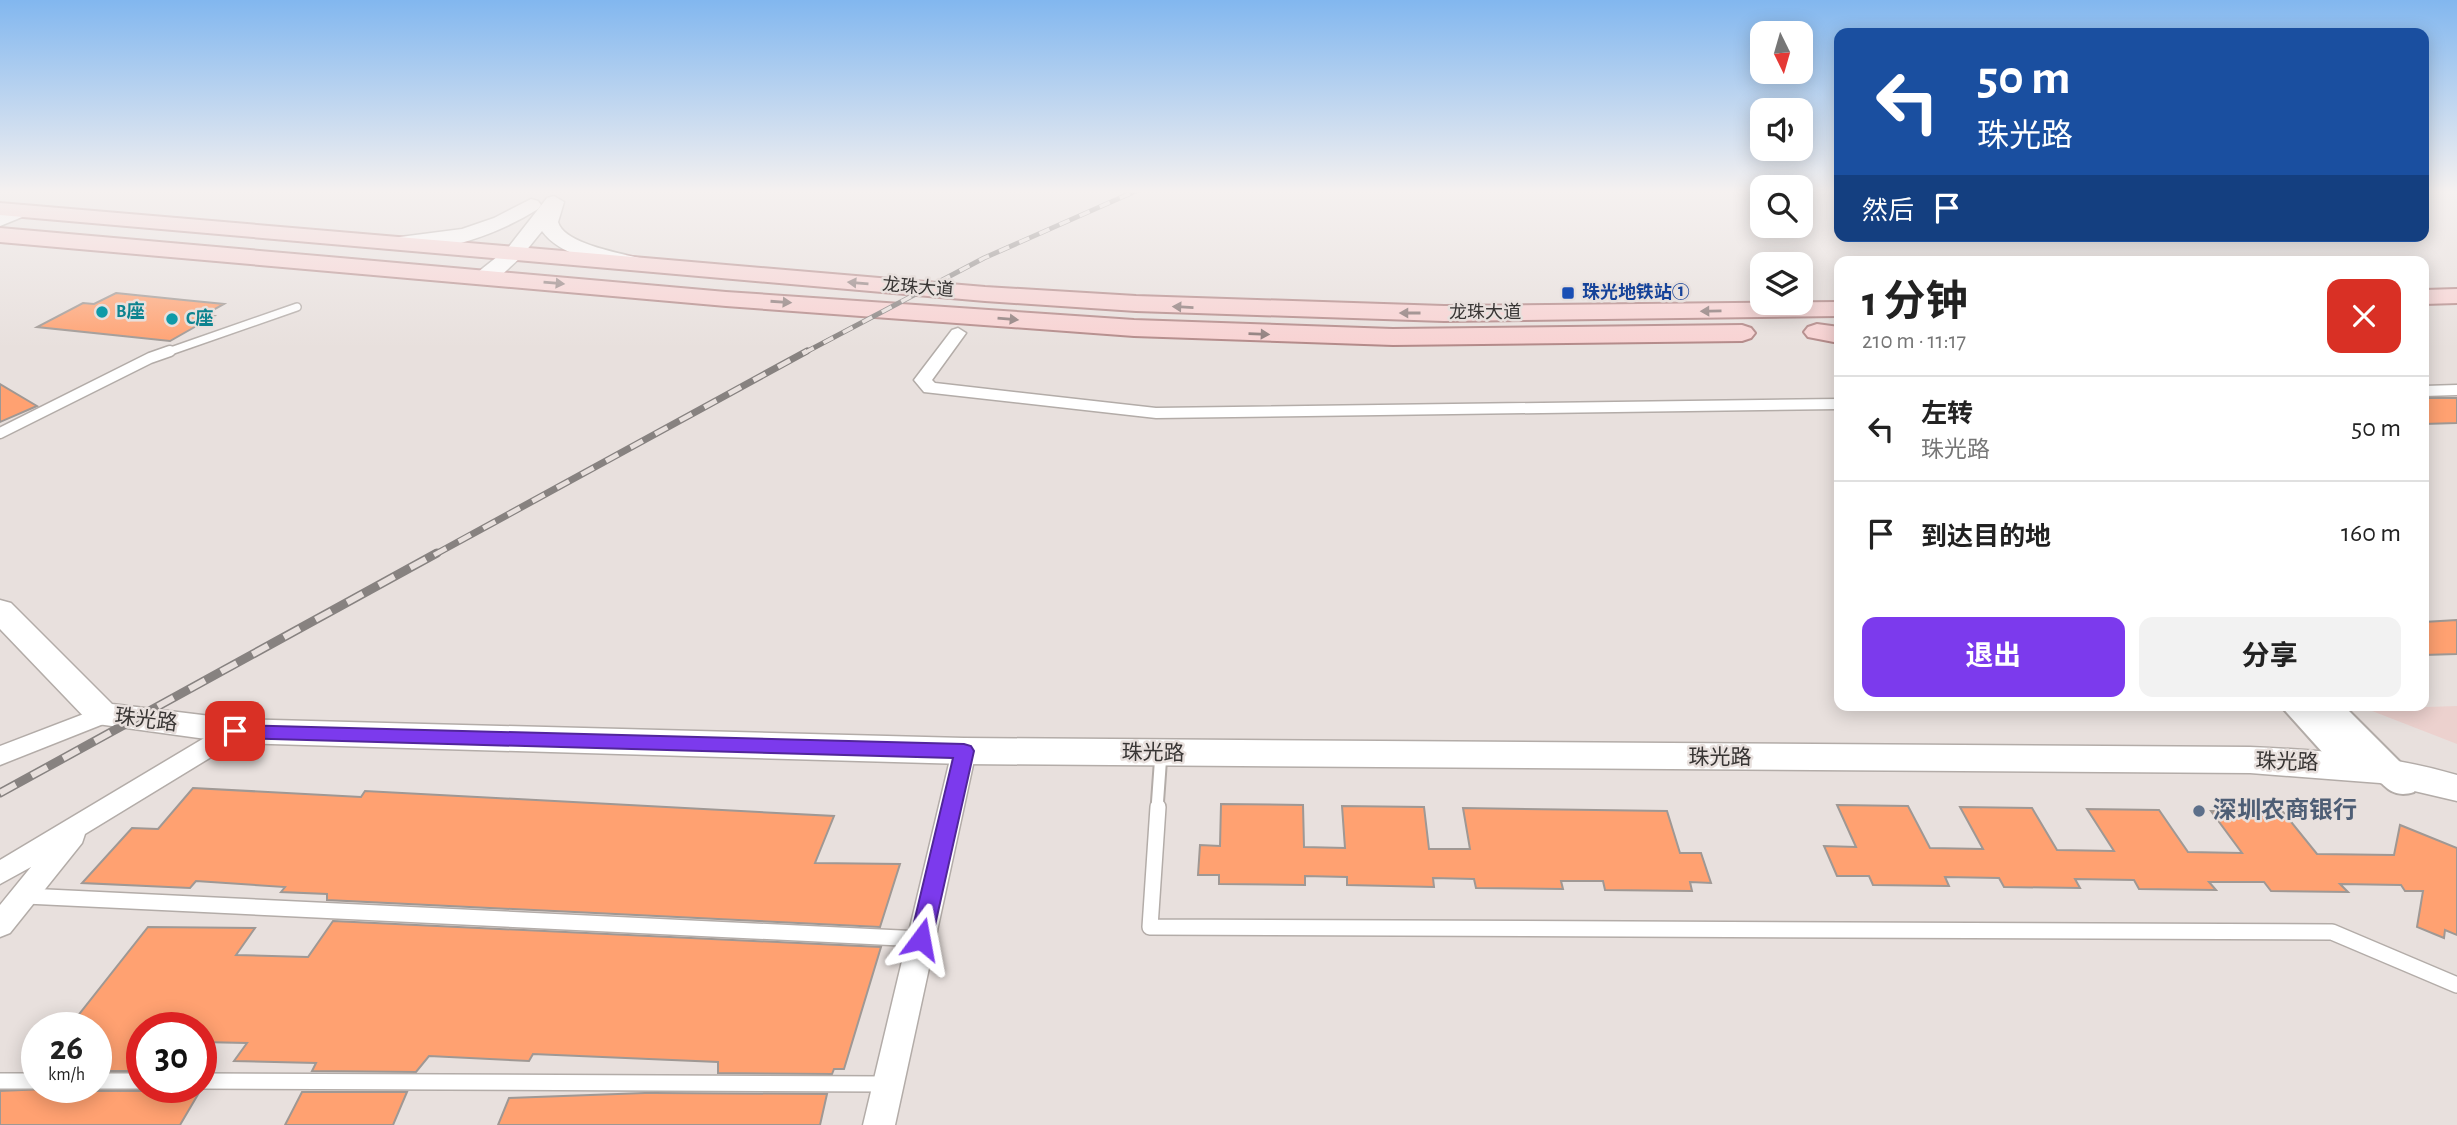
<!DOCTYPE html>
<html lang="zh">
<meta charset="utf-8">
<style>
:root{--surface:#fff;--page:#f2f2f2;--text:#222;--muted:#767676;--line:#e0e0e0;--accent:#7c3aed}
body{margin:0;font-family:"Alegreya Sans","Noto Sans SC",sans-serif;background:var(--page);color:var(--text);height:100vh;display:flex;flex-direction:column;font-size:26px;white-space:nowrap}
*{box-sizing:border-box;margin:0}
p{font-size:23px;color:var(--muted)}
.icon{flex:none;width:38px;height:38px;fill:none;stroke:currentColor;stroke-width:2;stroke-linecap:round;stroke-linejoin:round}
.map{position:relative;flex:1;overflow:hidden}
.side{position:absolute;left:1834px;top:256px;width:595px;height:455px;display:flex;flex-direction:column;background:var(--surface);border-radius:14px;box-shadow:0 4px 18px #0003}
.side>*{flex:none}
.top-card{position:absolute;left:1834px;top:28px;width:595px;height:214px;border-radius:14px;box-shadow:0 4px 18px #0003;background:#1a4fa0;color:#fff;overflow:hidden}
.needle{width:46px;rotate:175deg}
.fabs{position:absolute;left:1750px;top:21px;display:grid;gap:14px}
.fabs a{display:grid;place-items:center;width:63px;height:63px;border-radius:14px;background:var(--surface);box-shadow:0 4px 18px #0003;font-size:35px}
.speed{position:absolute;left:21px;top:1012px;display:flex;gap:14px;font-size:35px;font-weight:700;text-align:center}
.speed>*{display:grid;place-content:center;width:91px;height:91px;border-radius:50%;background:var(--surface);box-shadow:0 4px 18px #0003;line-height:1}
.speed small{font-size:18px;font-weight:400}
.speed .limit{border:10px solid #d22;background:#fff;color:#111}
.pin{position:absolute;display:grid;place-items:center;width:60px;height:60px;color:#fff;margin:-30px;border-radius:14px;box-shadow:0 4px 10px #0006}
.me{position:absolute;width:77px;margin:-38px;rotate:13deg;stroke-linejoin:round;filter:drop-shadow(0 0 5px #0008)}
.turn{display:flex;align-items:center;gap:24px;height:147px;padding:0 28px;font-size:32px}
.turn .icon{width:91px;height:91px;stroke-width:2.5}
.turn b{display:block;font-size:49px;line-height:60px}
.then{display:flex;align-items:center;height:66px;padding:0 28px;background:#0003;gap:14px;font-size:26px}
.round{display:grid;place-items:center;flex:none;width:74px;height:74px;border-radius:14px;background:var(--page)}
.head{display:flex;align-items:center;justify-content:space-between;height:119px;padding:0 28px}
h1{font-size:42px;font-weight:700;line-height:52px}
.cta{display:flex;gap:14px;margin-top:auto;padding:14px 28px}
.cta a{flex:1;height:80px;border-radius:14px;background:var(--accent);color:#fff;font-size:28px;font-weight:700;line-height:80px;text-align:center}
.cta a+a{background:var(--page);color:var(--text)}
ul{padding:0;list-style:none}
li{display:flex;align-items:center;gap:21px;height:105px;padding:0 28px;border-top:2px solid var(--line)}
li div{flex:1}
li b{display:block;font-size:26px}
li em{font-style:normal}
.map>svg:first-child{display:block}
.commercial{fill:#ecd1ce}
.building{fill:#ffa171;stroke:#9f9894;stroke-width:2}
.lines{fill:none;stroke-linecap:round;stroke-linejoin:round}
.service-far3-casing{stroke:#b3aca8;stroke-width:10}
.service-far2-casing{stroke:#b3aca8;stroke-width:13}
.service-far1-casing{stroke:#b3aca8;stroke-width:15}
.service-casing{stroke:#b3aca8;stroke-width:18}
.minor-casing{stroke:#b3aca8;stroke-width:3}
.tertiary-casing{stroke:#b3aca8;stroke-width:4}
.secondary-casing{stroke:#b3aca8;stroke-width:3}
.primary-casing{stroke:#b28887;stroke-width:4}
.service-far3{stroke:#fff;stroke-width:7}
.service-far2{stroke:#fff;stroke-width:10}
.service-far1{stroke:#fff;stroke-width:11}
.service{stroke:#fff;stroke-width:15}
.minor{fill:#fff;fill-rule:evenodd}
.tertiary{fill:#fff;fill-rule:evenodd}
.secondary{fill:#fff;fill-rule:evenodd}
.primary{fill:#f8d2d2;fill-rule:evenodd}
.rail-far2-casing{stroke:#878280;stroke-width:5}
.rail-far1-casing{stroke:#878280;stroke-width:7}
.rail-casing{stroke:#878280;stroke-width:9}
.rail-far2{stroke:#e8e0dd;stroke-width:3.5;stroke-dasharray:11;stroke-linecap:butt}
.rail-far1{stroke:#e8e0dd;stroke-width:4.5;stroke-dasharray:14;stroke-linecap:butt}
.rail{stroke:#e8e0dd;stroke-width:6;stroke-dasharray:18;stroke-linecap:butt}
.oneway{fill:#8e7c7b}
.route{fill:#7c3aed;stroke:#51269a;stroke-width:2}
.transit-dot{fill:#1a4fb4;stroke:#e8e0dd;stroke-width:2.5}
.culture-dot{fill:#0f9aa8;stroke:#e8e0dd;stroke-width:2.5}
.service-dot{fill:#5c6f8a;stroke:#e8e0dd;stroke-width:2.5}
.labels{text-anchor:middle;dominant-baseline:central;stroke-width:5;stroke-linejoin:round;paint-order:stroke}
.far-street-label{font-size:18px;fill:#383534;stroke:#e8e0dd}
.far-transit-label{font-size:18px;font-weight:bold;fill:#164399;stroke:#e8e0dd;text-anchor:start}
.far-culture-label{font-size:18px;font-weight:bold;fill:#0d838f;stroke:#e8e0dd;text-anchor:start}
.street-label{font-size:21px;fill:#383534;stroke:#e8e0dd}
.near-service-label{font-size:24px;font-weight:bold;fill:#4e5e75;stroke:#e8e0dd;text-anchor:start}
</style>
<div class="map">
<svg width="2457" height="1125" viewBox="0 0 2457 1125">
<rect width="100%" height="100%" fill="#e8e0dd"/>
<path class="commercial" d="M2457,706v38l-90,-35z"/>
<path class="building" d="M116,293l68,7 40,4 -20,11 10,1 -44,25 -133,-14 46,-24 11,1z
M0,384l37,22 -37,16z
M2424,398h33v25l-33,1z
M2457,620v34l-33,1v-33z
M193,788l168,9 4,-6 469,25 -19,47 85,1 -20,63 -553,-27v-6l-46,-2 4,-5 -89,-6 -6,7 -108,-5 50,-55 26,1z
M1221,804l82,1 1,42 41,1 -3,-42 82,1 5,42h41l-7,-41 204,3 13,42h21l10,30 -21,-1 2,9 -87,-1 -2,-9h-42l2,8 -87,-1 -2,-9 -41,-1 1,9 -87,-2v-8l-42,-1v9l-86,-1v-9h-21l2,-30 20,1z
M1837,805l71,1 22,42 53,1 -23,-42 72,1 25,42 57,1 -27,-42 72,1 29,42 54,1 -31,-42 72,1 34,42 77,1 6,-30 57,23v87l-12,-5 -1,8 -27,-11 6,-36h-18l-4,-6 -61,-1 8,8 -77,-1 -7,-9h-55l7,8 -77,-1 -5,-9 -59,-1 5,9 -76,-1 -5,-9 -54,-1 4,9 -76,-1 -4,-9h-32l-13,-30 32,1z
M333,921l548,26 -37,122h-10l-2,5 -114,-1v-11l-185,-8 -4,7 -100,-5 -13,16 -104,-1 4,-8 -82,-2 13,-18 -46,-1v-15h-59v44h-46v-44h-27l79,-100 107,1 -19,27 72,2z
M88,1087l8,4h46l47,-4 11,4 -20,34h-180v-34z
M302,1092h105l-14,33h-108z
M645,1093h9l173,1 -7,31h-322l11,-27z"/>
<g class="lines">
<g class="service-far3-casing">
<path id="service-far3" d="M165,353l132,-46"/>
</g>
<g class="service-far2-casing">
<path id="service-far2" d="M0,433l150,-75 20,-7"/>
</g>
<g class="service-far1-casing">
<path id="service-far1" d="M1157,809l4,-56"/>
</g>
<g class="service-casing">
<path id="service" d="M1158,807l-8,120 1182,5 125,53
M26,896l895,43
M0,1081h37
M96,1081h46
M201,1081l683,3"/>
</g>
<g class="minor-casing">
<path id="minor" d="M958,328l8,5 -34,47 3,3 221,25 683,-9v10l-683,9 -232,-26 -10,-12 38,-50z
M2457,385v10l-33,1v-10z
M102,707l9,2 3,6 -3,6 -111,44v-19z
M235,722l9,3 3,6 -3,6 -159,97 -3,9 -72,90 -10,4v-32l31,-38 -31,17v-24l226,-135z
M964,742l9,3 3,6 -81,374h-32l89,-374 3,-6z"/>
</g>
<g class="tertiary-casing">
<path id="tertiary" d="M2280,705h63l71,71 5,8 -5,8c-24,8 -32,-10 -47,-25l-4,6 -11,3 -11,-3z"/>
</g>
<g class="secondary-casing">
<path id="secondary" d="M554,196l10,6 -6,20c6,23 68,32 89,38l3,4 -3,4 -7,2c-31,-7 -78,-11 -98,-39l-21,26 -27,25h-16l-3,-5 3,-5 29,-23 40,-51z
M531,199l7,2 3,4 -3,4c-36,23 -102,49 -145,38l-3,-4 3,-4 7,-2 62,-8 32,-11z
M20,205l10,6 -3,4 -27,11v-13z
M0,600l11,3 101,101 123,15 729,19 1286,9c71,3 139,8 207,28v26l-77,-18 -130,-10 -1286,-9 -729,-21 -145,-20 -90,-94z"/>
</g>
<g class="primary-casing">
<path id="primary" d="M0,203l985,84 151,9 308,10 395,-4v14l-395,5 -308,-10 -151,-10 -985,-86z
M0,228l726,64 408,28 259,9 349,-4 9,3 4,5 -4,5 -9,3 -349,4 -259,-9 -408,-30 -726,-64z
M2457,289v14l-33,1v-14z
M1817,324l22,3v16l-31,-6 -4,-5 4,-5z"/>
</g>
<use href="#service-far3" class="service-far3"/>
<use href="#service-far2" class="service-far2"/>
<use href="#service-far1" class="service-far1"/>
<use href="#service" class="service"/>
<use href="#minor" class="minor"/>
<use href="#tertiary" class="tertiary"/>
<use href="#secondary" class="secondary"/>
<use href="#primary" class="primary"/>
<g class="rail-far2-casing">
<path id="rail-far2" d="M804,353l180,-95 154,-68"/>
</g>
<g class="rail-far1-casing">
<path id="rail-far1" d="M434,555l373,-204"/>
</g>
<g class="rail-casing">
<path id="rail" d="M0,793l437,-240"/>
</g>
<use href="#rail-far2" class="rail-far2"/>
<use href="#rail-far1" class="rail-far1"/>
<use href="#rail" class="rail"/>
</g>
<defs><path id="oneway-solid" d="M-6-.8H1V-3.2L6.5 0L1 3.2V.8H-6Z" transform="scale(1.75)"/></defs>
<g class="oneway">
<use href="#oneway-solid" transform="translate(554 283) rotate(5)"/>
<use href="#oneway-solid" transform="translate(858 283) rotate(-175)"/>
<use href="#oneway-solid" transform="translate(781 302) rotate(4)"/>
<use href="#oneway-solid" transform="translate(1183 307) rotate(-177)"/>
<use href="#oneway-solid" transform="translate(1711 311) rotate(179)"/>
<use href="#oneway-solid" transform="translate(1410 313) rotate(-180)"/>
<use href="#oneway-solid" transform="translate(1008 319) rotate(5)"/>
<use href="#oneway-solid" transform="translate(1259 334) rotate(2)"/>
</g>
<linearGradient id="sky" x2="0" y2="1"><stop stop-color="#82b7ef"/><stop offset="0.55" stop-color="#f5f1f0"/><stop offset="1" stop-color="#f5f1f0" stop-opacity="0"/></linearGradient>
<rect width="2457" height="348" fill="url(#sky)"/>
<path class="route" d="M235,725l729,19 7,2 3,5 -42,188 -3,6 -8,3 -7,-3 -4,-6 43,-181 -718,-20 -6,-2 -3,-5 3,-4z"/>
<rect class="transit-dot" x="1561" y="286" width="14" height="14" rx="3.5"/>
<g class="culture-dot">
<circle cx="102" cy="312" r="7"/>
<circle cx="172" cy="319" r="7"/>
</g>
<circle class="service-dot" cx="2199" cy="811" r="7"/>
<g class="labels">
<g class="far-street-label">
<text transform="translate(918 288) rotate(5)">龙珠大道</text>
<text x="1485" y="313">龙珠大道</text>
</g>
<g class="far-transit-label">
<text x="1582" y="293">珠光地铁站①</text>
</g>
<g class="far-culture-label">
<text x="116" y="312">B座</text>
<text x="186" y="319">C座</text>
</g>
<g class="street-label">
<text transform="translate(146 720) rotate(7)">珠光路</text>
<text transform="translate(1153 753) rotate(1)">珠光路</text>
<text x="1720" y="757">珠光路</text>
<text transform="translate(2287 762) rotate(2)">珠光路</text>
</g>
<g class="near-service-label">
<text x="2213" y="811">深圳农商银行</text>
</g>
</g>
</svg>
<div class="fabs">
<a><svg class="needle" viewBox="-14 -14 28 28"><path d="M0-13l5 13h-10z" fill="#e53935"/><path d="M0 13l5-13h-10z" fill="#767676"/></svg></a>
<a><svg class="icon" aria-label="sound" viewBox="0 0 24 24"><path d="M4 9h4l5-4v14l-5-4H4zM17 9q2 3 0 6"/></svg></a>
<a><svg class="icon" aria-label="search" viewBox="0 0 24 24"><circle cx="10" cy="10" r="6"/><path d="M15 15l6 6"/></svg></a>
<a><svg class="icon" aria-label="layers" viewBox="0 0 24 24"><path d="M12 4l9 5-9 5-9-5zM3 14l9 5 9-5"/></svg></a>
</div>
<div class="speed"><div>26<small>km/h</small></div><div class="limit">30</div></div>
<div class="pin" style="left:235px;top:731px;background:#d93025"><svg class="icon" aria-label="arrive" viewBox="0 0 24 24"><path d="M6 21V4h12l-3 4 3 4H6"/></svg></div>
<svg class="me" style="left:921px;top:939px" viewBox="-20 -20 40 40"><path d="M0-17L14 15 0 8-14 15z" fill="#7c3aed" stroke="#fff" stroke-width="4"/></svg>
<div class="top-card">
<div class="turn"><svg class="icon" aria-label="left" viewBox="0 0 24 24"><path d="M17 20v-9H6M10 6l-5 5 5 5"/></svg><div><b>50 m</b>珠光路</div></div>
<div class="then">然后<svg class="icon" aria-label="arrive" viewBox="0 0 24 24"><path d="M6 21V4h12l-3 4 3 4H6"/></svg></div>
</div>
<section class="side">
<div class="head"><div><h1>1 分钟</h1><p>210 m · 11:17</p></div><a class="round" style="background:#d93025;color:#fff"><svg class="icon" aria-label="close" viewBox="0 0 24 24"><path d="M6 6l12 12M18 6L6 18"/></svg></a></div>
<ul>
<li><svg class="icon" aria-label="left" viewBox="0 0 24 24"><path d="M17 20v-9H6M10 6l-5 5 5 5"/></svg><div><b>左转</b><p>珠光路</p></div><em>50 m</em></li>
<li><svg class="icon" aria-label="arrive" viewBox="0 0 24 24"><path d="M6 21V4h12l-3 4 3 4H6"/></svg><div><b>到达目的地</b></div><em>160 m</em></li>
</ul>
<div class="cta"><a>退出</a><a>分享</a></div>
</section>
</div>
